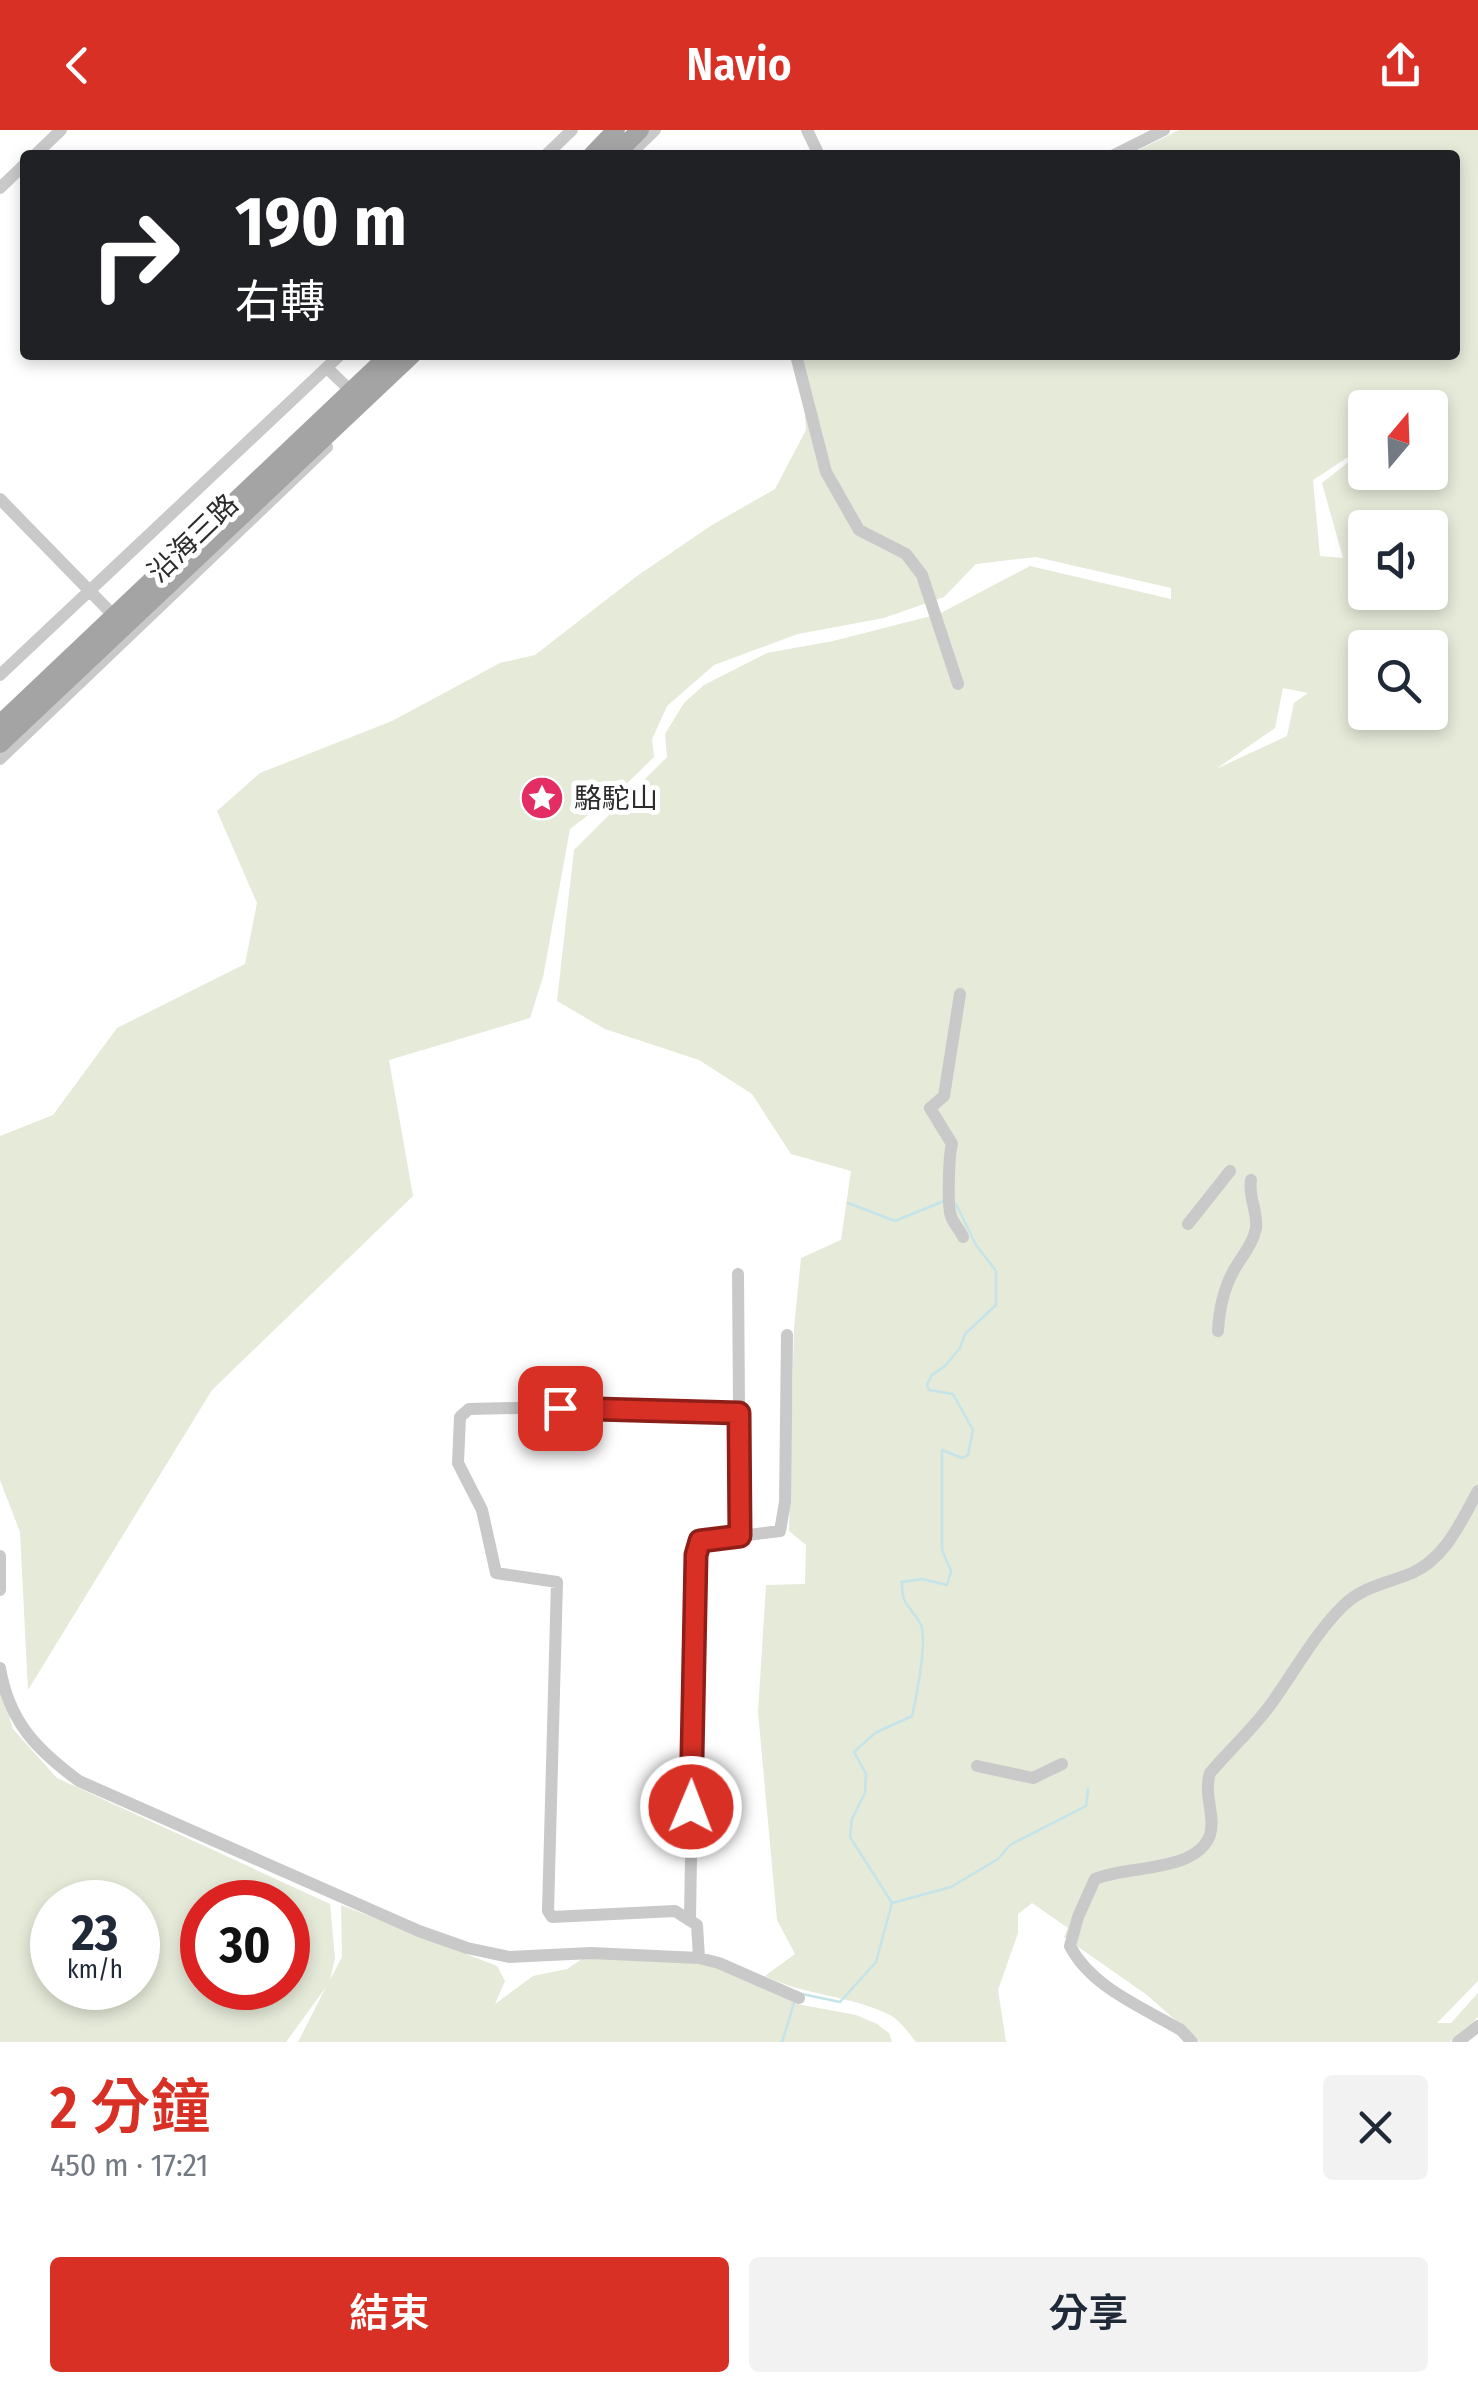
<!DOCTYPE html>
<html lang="zh-TW">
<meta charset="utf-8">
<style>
:root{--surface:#fff;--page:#f2f2f3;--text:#1f2937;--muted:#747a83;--accent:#d93025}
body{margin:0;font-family:"Fira Sans Condensed","Noto Sans TC",sans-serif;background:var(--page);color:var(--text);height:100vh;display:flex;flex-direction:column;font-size:38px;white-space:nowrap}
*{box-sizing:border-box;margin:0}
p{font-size:32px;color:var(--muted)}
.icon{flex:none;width:55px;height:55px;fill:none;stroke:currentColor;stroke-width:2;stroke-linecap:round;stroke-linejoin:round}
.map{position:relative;height:1912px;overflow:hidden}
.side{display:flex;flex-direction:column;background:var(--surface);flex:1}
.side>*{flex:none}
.guide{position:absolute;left:20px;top:20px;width:1440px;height:210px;border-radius:10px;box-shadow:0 5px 15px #0003;background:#202124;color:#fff;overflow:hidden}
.needle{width:65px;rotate:19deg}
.controls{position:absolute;left:1348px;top:260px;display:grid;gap:20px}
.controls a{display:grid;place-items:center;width:100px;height:100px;border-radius:10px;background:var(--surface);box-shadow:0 5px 15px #0003;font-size:50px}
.speed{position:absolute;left:30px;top:1750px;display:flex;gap:20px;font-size:50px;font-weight:700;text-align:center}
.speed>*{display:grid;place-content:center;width:130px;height:130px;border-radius:50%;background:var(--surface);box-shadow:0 5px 15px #0003;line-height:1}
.speed small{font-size:25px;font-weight:400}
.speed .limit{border:15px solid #d22;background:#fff;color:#111}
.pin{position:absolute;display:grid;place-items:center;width:85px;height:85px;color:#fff;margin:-42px;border-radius:20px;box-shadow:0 5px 15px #0006}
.me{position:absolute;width:110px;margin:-55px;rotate:1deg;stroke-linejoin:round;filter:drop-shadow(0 0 8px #0008)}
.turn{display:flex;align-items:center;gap:35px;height:210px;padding:0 50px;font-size:45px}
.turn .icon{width:130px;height:130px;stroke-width:2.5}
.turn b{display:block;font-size:70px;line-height:85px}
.round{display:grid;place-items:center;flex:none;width:105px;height:105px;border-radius:10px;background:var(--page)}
.summary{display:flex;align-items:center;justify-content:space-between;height:170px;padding:0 50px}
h1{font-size:60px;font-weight:600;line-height:75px;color:var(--accent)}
.primary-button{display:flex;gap:20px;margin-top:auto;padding:20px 50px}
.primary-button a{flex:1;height:115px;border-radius:10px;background:var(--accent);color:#fff;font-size:40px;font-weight:600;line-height:115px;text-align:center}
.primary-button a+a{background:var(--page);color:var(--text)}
header{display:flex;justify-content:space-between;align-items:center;height:130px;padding:0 50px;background:var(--accent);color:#fff;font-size:45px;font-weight:600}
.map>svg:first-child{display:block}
.green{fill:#e5ead9;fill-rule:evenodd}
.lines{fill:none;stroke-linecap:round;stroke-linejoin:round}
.stream{stroke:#c4e4ea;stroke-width:2.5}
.minor{stroke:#c9c9c9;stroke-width:12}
.major{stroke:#a4a4a4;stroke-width:18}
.route-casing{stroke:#8d1f18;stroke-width:25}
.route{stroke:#d93025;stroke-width:18}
.labels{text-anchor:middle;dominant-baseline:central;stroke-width:10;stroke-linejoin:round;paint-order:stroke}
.street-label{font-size:28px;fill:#2c2c2c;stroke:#fff}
.poi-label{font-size:28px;fill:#2c2c2c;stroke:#fff;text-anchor:start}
</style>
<header><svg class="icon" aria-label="back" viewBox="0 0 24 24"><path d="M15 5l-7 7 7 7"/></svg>Navio<svg class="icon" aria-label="share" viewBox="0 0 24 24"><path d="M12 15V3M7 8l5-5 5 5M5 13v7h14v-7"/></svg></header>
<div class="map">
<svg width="1478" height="1912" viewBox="0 0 1478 1912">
<rect width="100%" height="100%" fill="#fff"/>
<path class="green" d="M1179,0h299v1851l-41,42h14l27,-30v24l-28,25h-250l-53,-47 -83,-58 4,-9 -36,-25 -14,11v19l-20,57 8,52h-90c-7,-9 -17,-23 -28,-28 -39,-19 -83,-18 -123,-38l30,-22 -18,-34 -19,-208 8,-127 39,-1 1,-39 -17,-14 5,-203 7,-70 40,-18 10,-69 -60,-17 -39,-60 -53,-34 -94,-31 -48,-28 17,-151 93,-93 -2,-23 19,-31 20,-18 63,-32 66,-12 106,-27 91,-48 141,33v-11l-135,-31 -60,7 -32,33 -60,21 -86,16 -84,31 -47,41 -15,33 2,18 -36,35 -48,37 -27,148 -13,41 -141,42 24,136 -201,194 -184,300 -8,-158 -20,-52v-344l53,-21 64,-87 128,-64 12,-61 -40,-92 43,-38 132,-52 108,-58 35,-8 102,-79 75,-51 63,-36 31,-59 -5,-75h654v-200h-326zM1365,278h65v64h-65v-23l-43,34 21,75 -23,-2 -7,-76 52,-34zM1365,398h65v64h-65zM1365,518h65v64h-65zM1283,558l25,5 -14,10 -7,33 -71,33 59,-41z
M0,1557l13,42 44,49 273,126 5,54 -5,22 12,-23 -1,-52 156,61 8,15 -10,23 38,-28 34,-7 24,-16 122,8 84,43 59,11 21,9 12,9 3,9h-594l28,-55 -40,55h-286zM52,1772h86v86h-86zM202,1772h86v86h-86z"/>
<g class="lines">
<path class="stream" d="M848,1073l47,18 49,-20
M892,1773l59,-16 47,-28 12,-14 76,-39 2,-17
M802,1864l38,8 36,-40 16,-59 -42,-66 2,-18 13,-26 1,-19 -12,-22 21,-19 37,-17c4,-19 17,-77 8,-93 -9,-17 -19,-17 -18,-41l20,-3 25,6 4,-14 -9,-21v-100l20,8 6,-3 5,-25 -20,-36 -24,-4 -2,-6 5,-9 13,-9 15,-18 5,-14 31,-29v-34l-20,-26 -20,-41
M782,1912l13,-42"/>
<path class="minor" d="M807,0l12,25
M35,25l26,-25
M546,25l26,-25
M629,25l26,-25
M1114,25l50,-25
M0,58l25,-24
M796,225l30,117 33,58 47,24 16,21 36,109
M327,238l27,26
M0,369l120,123
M0,545l340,-320
M0,629l327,-312
M960,864l-16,102 -14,12 22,36c-3,9 -5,62 -1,72 2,7 9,14 12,21
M1188,1094l42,-53
M738,1144l2,261
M1218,1201c1,-20 6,-43 16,-61 8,-14 19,-26 22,-42 2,-16 -8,-31 -5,-48
M0,1426v34
M0,1538c9,54 37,82 79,113l340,150 48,17 42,9 82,-4 108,5 20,5 80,35
M977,1636l56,12 29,-14
M690,1789l6,-364 5,-14 79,-10 5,-29 2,-167
M699,1828l-2,-33 -22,-14 -123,6 -4,-6 9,-329 -61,-9 -14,-63 -24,-47 2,-46 9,-8 91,-2 179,6
M1192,1912l-11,-12c-39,-23 -90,-43 -111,-84l8,-29 17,-38c32,-14 101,-6 115,-44 6,-20 -7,-39 0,-62 20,-24 43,-44 61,-69 24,-33 44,-71 73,-99 20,-19 44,-22 68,-32 34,-15 49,-52 66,-82
M1458,1912l20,-16"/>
<path class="major" d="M592,25l24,-25
M615,25l25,-25
M0,594l389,-369
M0,614l412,-389"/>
</g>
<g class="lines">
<g class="route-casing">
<path id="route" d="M560,1278l179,5 1,123 -40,5 -4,14 -5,252"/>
</g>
<use href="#route" class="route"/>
</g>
<defs>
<g id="sight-disc" transform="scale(2.25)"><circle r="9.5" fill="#e32d63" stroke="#fff"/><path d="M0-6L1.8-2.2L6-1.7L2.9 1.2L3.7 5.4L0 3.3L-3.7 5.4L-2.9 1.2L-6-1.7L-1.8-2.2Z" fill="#fff"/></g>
</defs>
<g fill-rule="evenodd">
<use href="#sight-disc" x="542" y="668"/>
</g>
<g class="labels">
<g class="street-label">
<text transform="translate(193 408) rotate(-44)">沿海三路</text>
</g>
<g class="poi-label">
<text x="574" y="668">駱駝山</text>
</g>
</g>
</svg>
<div class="controls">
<a><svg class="needle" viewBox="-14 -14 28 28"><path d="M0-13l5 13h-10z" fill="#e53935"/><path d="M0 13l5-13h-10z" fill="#747a83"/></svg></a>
<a><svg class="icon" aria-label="sound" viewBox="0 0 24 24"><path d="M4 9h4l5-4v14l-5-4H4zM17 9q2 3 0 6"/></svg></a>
<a><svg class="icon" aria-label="search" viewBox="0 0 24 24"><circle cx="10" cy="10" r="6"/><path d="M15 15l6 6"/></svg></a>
</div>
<div class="speed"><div>23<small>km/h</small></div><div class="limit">30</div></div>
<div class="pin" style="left:560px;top:1278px;background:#d93025"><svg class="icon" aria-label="arrive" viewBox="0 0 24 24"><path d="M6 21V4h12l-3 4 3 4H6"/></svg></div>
<svg class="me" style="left:691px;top:1677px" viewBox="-20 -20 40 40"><circle r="17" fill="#d93025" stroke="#fff" stroke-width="3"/><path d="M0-11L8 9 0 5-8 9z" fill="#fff"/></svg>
<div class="guide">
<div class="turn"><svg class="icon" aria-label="right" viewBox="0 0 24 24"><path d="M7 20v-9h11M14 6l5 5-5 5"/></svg><div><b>190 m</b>右轉</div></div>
</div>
</div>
<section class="side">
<div class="summary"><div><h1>2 分鐘</h1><p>450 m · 17:21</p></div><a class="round"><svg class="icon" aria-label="close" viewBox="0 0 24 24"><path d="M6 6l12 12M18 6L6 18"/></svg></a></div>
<div class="primary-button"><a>結束</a><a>分享</a></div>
</section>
